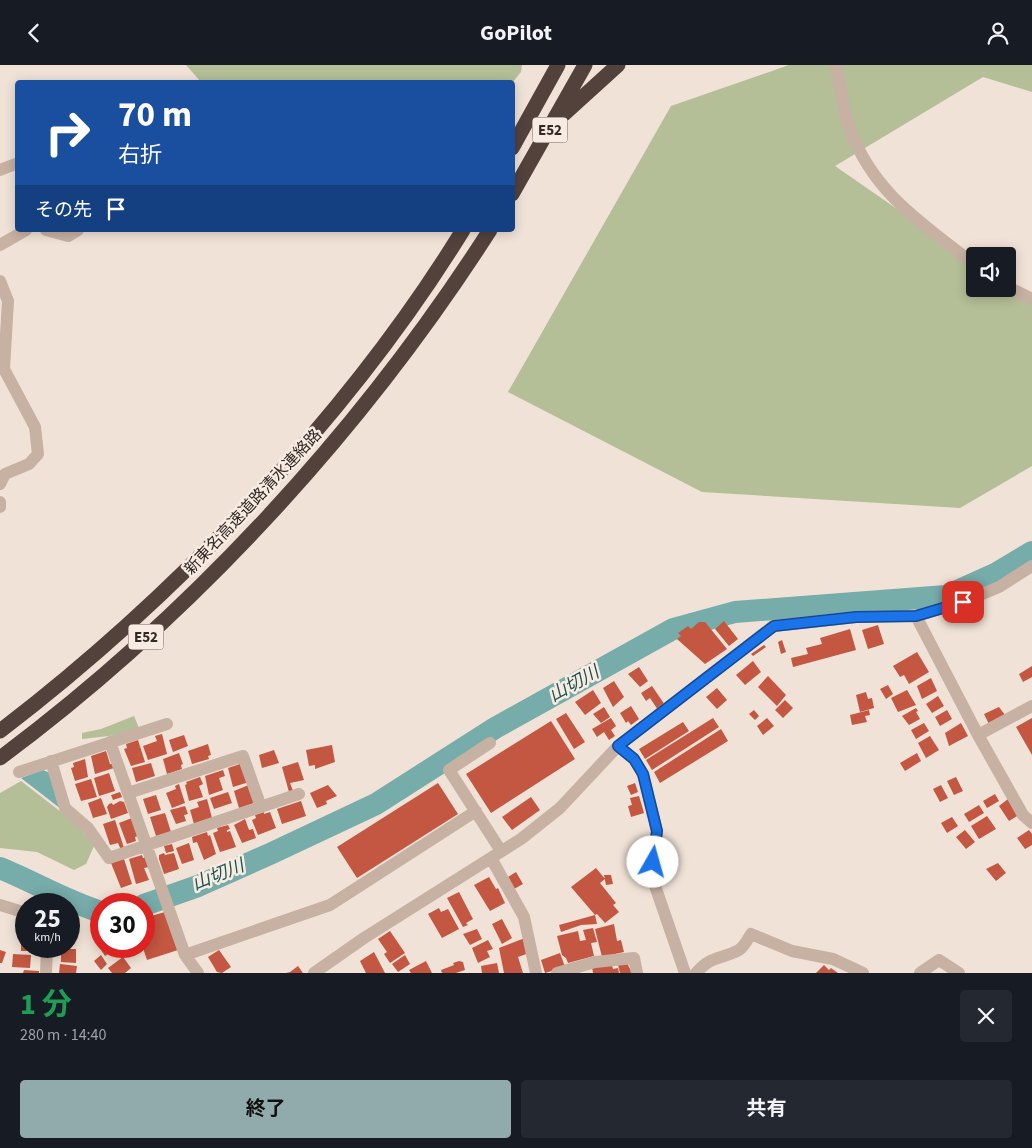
<!DOCTYPE html>
<html lang="ja">
<meta charset="utf-8">
<style>
:root{--surface:#171b24;--page:#242831;--text:#f1f3f6;--muted:#9ea1a6;--accent:#91abac}
body{margin:0;font-family:"Source Sans 3","Noto Sans JP",sans-serif;background:var(--page);color:var(--text);height:100vh;display:flex;flex-direction:column;font-size:19px;white-space:nowrap}
*{box-sizing:border-box;margin:0}
p{font-size:16px;color:var(--muted)}
.icon{flex:none;width:28px;height:28px;fill:none;stroke:currentColor;stroke-width:2;stroke-linecap:round;stroke-linejoin:round}
.map{position:relative;height:908px;overflow:hidden}
.sheet{display:flex;flex-direction:column;background:var(--surface);flex:1}
.sheet>*{flex:none}
.top-card{position:absolute;left:15px;top:15px;width:500px;height:152px;border-radius:5px;box-shadow:0 2px 12px #0003;background:#1a4fa0;color:#fff;overflow:hidden}
.tools{position:absolute;left:966px;top:182px;display:grid;gap:10px}
.tools a{display:grid;place-items:center;width:50px;height:50px;border-radius:5px;background:var(--surface);box-shadow:0 2px 12px #0003;font-size:25px}
.speed{position:absolute;left:15px;top:828px;display:flex;gap:10px;font-size:25px;font-weight:700;text-align:center}
.speed>*{display:grid;place-content:center;width:65px;height:65px;border-radius:50%;background:var(--surface);box-shadow:0 2px 12px #0003;line-height:1}
.speed small{font-size:12px;font-weight:400}
.speed .limit{border:8px solid #d22;background:#fff;color:#111}
.pin{position:absolute;display:grid;place-items:center;width:42px;height:42px;color:#fff;margin:-21px;border-radius:10px;box-shadow:0 2px 8px #0006}
.me{position:absolute;width:55px;margin:-28px;rotate:7deg;stroke-linejoin:round;filter:drop-shadow(0 0 4px #0008)}
.turn{display:flex;align-items:center;gap:18px;height:105px;padding:0 20px;font-size:22px}
.turn .icon{width:65px;height:65px;stroke-width:2.5}
.turn b{display:block;font-size:35px;line-height:42px}
.then{display:flex;align-items:center;height:48px;padding:0 20px;background:#0003;gap:10px;font-size:19px}
.round{display:grid;place-items:center;flex:none;width:52px;height:52px;border-radius:5px;background:var(--page)}
.summary{display:flex;align-items:center;justify-content:space-between;height:85px;padding:0 20px}
h1{font-size:30px;font-weight:700;line-height:38px;color:#1e9e55}
.button{display:flex;gap:10px;margin-top:auto;padding:10px 20px}
.button a{flex:1;height:58px;border-radius:5px;background:var(--accent);color:#111;font-size:20px;font-weight:700;line-height:58px;text-align:center}
.button a+a{background:var(--page);color:var(--text)}
header{display:flex;justify-content:space-between;align-items:center;height:65px;padding:0 20px;background:var(--surface);font-size:22px;font-weight:700}
.map>svg:first-child{display:block}
.green{fill:#b4be97}
.water{fill:#76acaa}
.lines{fill:none;stroke-linecap:round;stroke-linejoin:round}
.river{stroke:#76acaa;stroke-width:22}
.building{fill:#c35741}
.minor{stroke:#c7b1a3;stroke-width:12}
.highway{stroke:#53413c;stroke-width:15}
.route-casing{stroke:#114b97;stroke-width:12}
.route{stroke:#1a73e8;stroke-width:9}
.labels{text-anchor:middle;dominant-baseline:central;stroke-width:5;stroke-linejoin:round;paint-order:stroke}
.shield{fill:#f8ece2;stroke:#6d635e;stroke-width:1}
.shield-label{font-size:15px;font-weight:bold;fill:#322825}
.street-label{font-size:16px;fill:#322825;stroke:#f8ece2}
.water-label{font-size:18px;font-style:italic;fill:#1c5252;stroke:#f8ece2}
</style>
<header><svg class="icon" aria-label="back" viewBox="0 0 24 24"><path d="M15 5l-7 7 7 7"/></svg>GoPilot<svg class="icon" aria-label="person" viewBox="0 0 24 24"><circle cx="12" cy="8" r="4"/><path d="M4 21q1-7 8-7t8 7"/></svg></header>
<div class="map">
<svg width="1032" height="908" viewBox="0 0 1032 908">
<rect width="100%" height="100%" fill="#f0e2d6"/>
<path class="green" d="M186,0h336l-1,7 -9,11 -311,-1z
M789,0h243v27l-49,-15 -148,89 140,97v26h33l24,8v169l-72,42 -258,-16 -194,-100 163,-286z
M134,651l5,12 -21,7 -36,4v-6l19,-4z
M21,716l58,45 15,20 -8,18 -12,6 -37,-18 -37,-4v-55z"/>
<path class="water" d="M43,705l7,3 11,36 -40,-31z"/>
<g class="lines">
<path class="river" d="M0,803c34,14 66,33 101,44
M144,840l54,-19 74,-33 104,-49 119,-76 178,-99 62,-17 211,-16 51,-23 35,-21"/>
</g>
<path class="building" d="M724,556l14,18 -9,7 -14,-17z
M699,557h6l22,27 -22,15 -28,-25 4,-3 -3,-3 10,-7 3,3z
M878,560l6,19 -16,5 -6,-19z
M850,564l6,21 -63,17 -2,-9 17,-4 -2,-6 16,-4 -2,-6z
M782,575l4,12 -5,2 -3,-12z
M764,580l2,2 -13,9 -2,-2z
M917,587l12,20 -20,12 -5,-9 -4,2 -7,-11z
M753,596l8,11 -16,13 -9,-10z
M1032,601v11l-9,5 -4,-8z
M639,602l9,14 -8,6 -12,-13z
M768,611l18,19 -9,11 -19,-19z
M931,613l6,13 -15,8 -5,-13z
M614,616l10,16 -11,10 -10,-19z
M888,620l5,9 -7,5 -6,-10z
M652,621l13,19 -7,5 -8,-12 -4,3 -5,-8z
M717,623l10,12 -10,9 -11,-12z
M593,625l8,13 -16,12 -10,-13z
M907,625l9,15 -18,7 -7,-14z
M866,627l2,7 4,-1 2,10 -14,4 -4,-17z
M938,631l6,10 -12,7 -6,-9z
M785,635l8,8 -10,10 -8,-8z
M631,641l8,13 -8,6 -3,-4 -2,2 -6,-10z
M604,642l6,10 -9,6 -8,-9z
M999,642l6,8 -16,9 -5,-10z
M916,643l2,3 -2,1 4,7 -11,6 -7,-9z
M754,645l5,6 -4,4 -6,-6z
M869,645l1,5 -5,1 2,6 -15,3 -2,-10z
M947,645l5,9 -12,7 -5,-9z
M566,648l19,29 -11,7 -18,-30z
M611,653l5,8 -5,4 4,6 -6,4 -5,-8 -7,5 -5,-8z
M713,653l6,9 -67,43 -6,-10z
M767,653l7,8 -11,9 -6,-9z
M1032,653v37l-16,-28z
M551,656l24,38 -84,54 -25,-39z
M683,657l6,9 -44,28 -6,-10z
M924,658l5,8 -13,8 -5,-9z
M961,658l7,13 -19,10 -4,-13z
M721,664l7,12 -68,42 -6,-11z
M162,669l5,20 -19,6 -5,-14 14,-5 -2,-5z
M184,670l4,11 -15,6 -4,-12z
M930,671l9,14 -13,8 -8,-15z
M138,675l7,22 -14,4 -7,-17 3,-1 -1,-4z
M208,679l3,11 -3,1 1,3 -17,5 -4,-13z
M332,680l3,17 -20,7v-4l-6,1 -3,-16z
M274,685l5,13 -17,5 -3,-13z
M106,686l4,13h3l1,4 -19,6 -4,-18z
M179,688l4,11 -2,1 1,4 -15,5 -4,-15z
M917,688l4,8 -16,10 -5,-8z
M85,694l3,18 -13,4 -4,-13 3,-1 -1,-4z
M298,697l6,18 -14,3 3,8 -4,1 -7,-25z
M151,698l4,13 -19,6 -4,-14z
M240,699l9,18 -16,5 -5,-19z
M223,705l2,6 -6,2 4,12 -14,5 -4,-19z
M109,708l6,18 -16,5 -5,-18z
M200,712l3,7 -4,2 4,11 -14,4 -4,-16 2,-1 -1,-2z
M956,712l7,14 -9,4 -7,-14z
M91,714l6,18 -16,4 -6,-17z
M438,718l20,31 -101,64 -20,-31z
M635,718l3,9 -7,3 -4,-9z
M179,719l6,19 -13,5 -6,-15 10,-4 -1,-3z
M251,719l3,19 -15,5 -5,-17z
M328,720l9,11 -11,5 1,3 -10,4 -7,-15z
M941,720l7,13 -8,4 -7,-13z
M120,727l2,5 -9,3 -2,-5z
M228,727l4,11 -18,6 -4,-11z
M995,729l4,7 -12,7 -4,-7z
M156,730l5,15 -13,4 -5,-15z
M639,731l5,17 -13,4 -3,-11 4,-1 -2,-7z
M531,732l9,13 -28,20 -10,-13z
M101,733l6,16 -14,4 -5,-15z
M207,734l5,19 -18,6 -4,-14 9,-3 -2,-5z
M1008,734l11,16 -10,6 -10,-15z
M120,736l4,1 4,11 -17,6 -4,-12 2,-3 3,-1 1,2z
M301,736l5,15 -24,8 -5,-15z
M979,740l5,8 -15,9 -5,-8z
M185,741l3,8 -4,1 2,6 -10,3 -6,-14z
M264,747v2l6,-2 6,16 -18,7 -6,-15 4,-2 -1,-3z
M165,748l6,19 -15,4 -6,-19z
M987,751l9,13 -17,10 -8,-13z
M952,752l6,9 -11,7 -6,-10z
M132,753l6,18 -3,1 1,4 -9,3 -8,-21z
M245,754l4,11 4,-1 3,9 -14,5 -8,-18z
M115,755l9,28 -3,2 -3,-7 -8,2 -7,-21z
M228,760l2,4 -3,1v2l3,-1 6,16 -16,5 -7,-19 5,-2 -1,-3z
M965,765l10,12 -9,7 -10,-12z
M1029,765l3,4v11l-7,4 -8,-11z
M207,767l1,4 2,-1 6,19 -12,6 -7,-18 -4,1 -1,-6z
M189,778l5,17 -12,4 -6,-16z
M172,779l2,7 -8,2 -2,-7z
M164,788l1,2 9,-2 5,16 -15,5 -5,-15v-4z
M142,790l1,3 3,-1 3,10 -5,1 5,12 -13,4 -7,-25z
M124,794l8,25 -11,4 -10,-25z
M998,798l8,10 -10,8 -10,-12z
M596,803l9,11 -5,4 16,20 -3,2 6,7 -14,11 -8,-9 -2,1 2,9 -16,1 -20,7 -2,-7 36,-10 -24,-28z
M516,807l7,12 -9,5 -6,-12z
M604,810h7l2,9 -7,1z
M489,812l7,12 2,-1 7,15 -15,8 -16,-26z
M459,827l14,27 -7,4 2,2 -5,2 -16,-29z
M439,843l2,4 7,-3 11,20 -17,9 -14,-24z
M165,847l13,38 -31,10 -4,-12 -6,2 -1,-4h8v-28z
M502,854l10,19 -10,6 -10,-20z
M614,859l3,17 4,-1 3,12 -22,5 -7,-28z
M593,863l4,14 -6,1 3,13 -26,7 -2,-5 -4,-3 -5,-19 21,-5 2,10 6,-1 -3,-10z
M24,864h2v17h6v5h-11v-15l3,1z
M477,864l5,10 -12,6 -7,-11z
M390,866l15,22 -15,10 -6,-9 3,-2 -9,-13z
M101,872v9h20l-16,10 -10,-15z
M525,873l4,15 -11,4 5,16h-19l-5,-25z
M488,875l5,9 -6,2 3,6 -12,6 -6,-15z
M61,884h15v14l-15,-1z
M0,885l6,2 -4,11h-2z
M219,885l12,17 -9,6 -5,-1 -9,-15z
M374,887l11,21h-19l-6,-12z
M560,888l5,14 -20,6 -4,-13z
M13,889l18,1 -1,13 -18,-1z
M101,890l6,9 -6,6 -7,-9z
M405,890l5,9 -12,8 -6,-8z
M123,892l8,11 -6,5h-13l-4,-5z
M426,896l6,12h-21l-2,-3z
M459,896l4,1 2,8 -9,3h-14l-1,-3 13,-5 -1,-2z
M611,897l2,7 5,-1 1,5h-26l-1,-6z
M497,898l2,10h-17l-1,-7z
M627,898l5,10h-12l-2,-8z
M60,899l17,2 -1,7h-17z
M824,900l5,5 2,-2 7,5h-22z
M298,901l5,7h-17l4,-1z
M24,905l15,1v2h-16z"/>
<g class="lines">
<path class="minor" d="M836,0c5,22 7,46 15,67 25,64 73,92 124,133
M0,105l18,-7
M46,165l22,6 10,-6
M0,180l26,-15
M0,216l8,20 -4,68 31,58 3,27 -9,10 -24,10 -5,10
M1008,222l24,12
M0,437v5
M916,551l62,119 45,80 9,8
M978,670l54,-29
M110,677l75,213 13,18
M490,678l-41,27 52,81
M618,681l16,13 9,15 14,57 -5,46 33,96
M51,696l14,47 23,20 21,30 190,-64
M19,707l148,-48
M128,728l115,-37 18,51
M491,793l33,59 12,56
M0,840l26,8
M185,890l145,-50 146,-94
M46,908l1,-27
M314,908l50,-35 157,-99 39,-31 58,-62 155,-120 83,-9 60,-1 47,-14 36,-15 33,-21
M557,908l38,-11 39,-4 3,15
M696,908c16,-18 24,-13 43,-23 5,-3 9,-11 12,-16l41,17 41,8 30,14
M920,908l19,-13 20,13"/>
<path class="highway" d="M564,49l54,-49
M512,83l46,-83
M512,129l73,-129
M0,666c174,-133 348,-314 463,-501
M0,693c191,-142 362,-328 490,-528"/>
</g>
<g class="lines">
<g class="route-casing">
<path id="route" d="M653,797l4,-31 -14,-57 -9,-15 -16,-13 156,-120 82,-9 60,-1 47,-14"/>
</g>
<use href="#route" class="route"/>
</g>
<g class="labels">
<g class="shield">
<rect x="532.5" y="52.5" width="35" height="25" rx="4"/>
<rect x="128.5" y="559.5" width="35" height="25" rx="4"/>
</g>
<g class="shield-label">
<text x="550" y="65">E52</text>
<text x="146" y="572">E52</text>
</g>
<g class="street-label">
<text transform="translate(253 437) rotate(-47)">新東名高速道路清水連絡路</text>
</g>
<g class="water-label">
<text transform="translate(574 619) rotate(-29)">山切川</text>
<text transform="translate(218 810) rotate(-22)">山切川</text>
</g>
</g>
</svg>
<div class="tools">
<a><svg class="icon" aria-label="sound" viewBox="0 0 24 24"><path d="M4 9h4l5-4v14l-5-4H4zM17 9q2 3 0 6"/></svg></a>
</div>
<div class="speed"><div>25<small>km/h</small></div><div class="limit">30</div></div>
<div class="pin" style="left:963px;top:537px;background:#d93025"><svg class="icon" aria-label="arrive" viewBox="0 0 24 24"><path d="M6 21V4h12l-3 4 3 4H6"/></svg></div>
<svg class="me" style="left:653px;top:797px" viewBox="-20 -20 40 40"><circle r="19" fill="#fff"/><path d="M0-13L10 11 0 6-10 11z" fill="#1a73e8"/></svg>
<div class="top-card">
<div class="turn"><svg class="icon" aria-label="right" viewBox="0 0 24 24"><path d="M7 20v-9h11M14 6l5 5-5 5"/></svg><div><b>70 m</b>右折</div></div>
<div class="then">その先<svg class="icon" aria-label="arrive" viewBox="0 0 24 24"><path d="M6 21V4h12l-3 4 3 4H6"/></svg></div>
</div>
</div>
<section class="sheet">
<div class="summary"><div><h1>1 分</h1><p>280 m · 14:40</p></div><a class="round"><svg class="icon" aria-label="close" viewBox="0 0 24 24"><path d="M6 6l12 12M18 6L6 18"/></svg></a></div>
<div class="button"><a>終了</a><a>共有</a></div>
</section>
